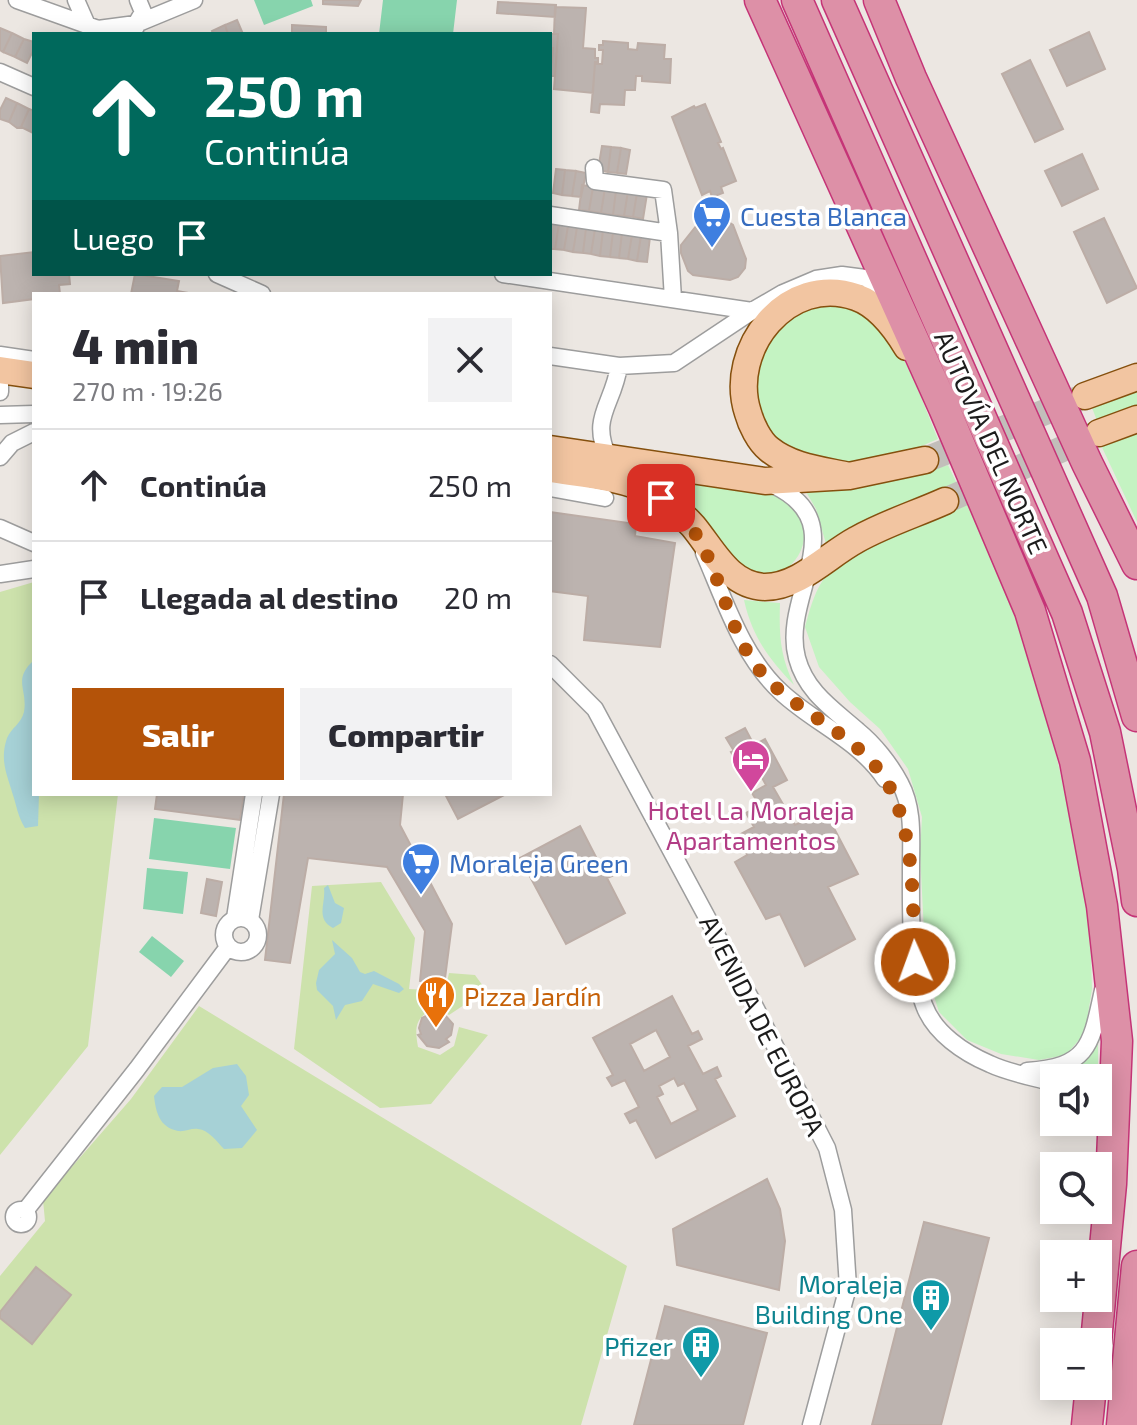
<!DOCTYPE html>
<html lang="es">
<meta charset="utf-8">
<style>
:root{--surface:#fff;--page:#f2f2f3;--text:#2b2b33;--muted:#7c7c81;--line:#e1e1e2;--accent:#b45309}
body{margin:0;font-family:"Exo 2",sans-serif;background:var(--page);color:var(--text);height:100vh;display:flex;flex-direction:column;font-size:30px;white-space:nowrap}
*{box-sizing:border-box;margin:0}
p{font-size:26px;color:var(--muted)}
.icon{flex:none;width:44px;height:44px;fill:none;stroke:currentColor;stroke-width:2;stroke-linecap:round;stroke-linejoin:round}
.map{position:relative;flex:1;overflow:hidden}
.panel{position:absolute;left:32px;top:292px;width:520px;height:504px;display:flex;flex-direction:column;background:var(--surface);border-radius:0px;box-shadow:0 4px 20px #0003}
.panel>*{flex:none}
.banner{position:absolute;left:32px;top:32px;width:520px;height:244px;border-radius:0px;box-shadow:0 4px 20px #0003;background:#00695c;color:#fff;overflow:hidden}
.controls{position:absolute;left:1040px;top:1064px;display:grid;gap:16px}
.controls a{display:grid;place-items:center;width:72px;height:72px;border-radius:0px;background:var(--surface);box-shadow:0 4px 20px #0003;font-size:40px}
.pin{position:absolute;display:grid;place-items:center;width:68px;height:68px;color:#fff;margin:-34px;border-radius:16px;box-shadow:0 4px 12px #0006}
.me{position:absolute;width:88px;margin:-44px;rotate:358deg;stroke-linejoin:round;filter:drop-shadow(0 0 6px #0008)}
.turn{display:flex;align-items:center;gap:28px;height:168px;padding:0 40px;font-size:36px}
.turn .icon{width:104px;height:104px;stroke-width:2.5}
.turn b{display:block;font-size:56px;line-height:68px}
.then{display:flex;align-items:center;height:76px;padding:0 40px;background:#0003;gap:16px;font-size:30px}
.round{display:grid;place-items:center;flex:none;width:84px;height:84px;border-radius:0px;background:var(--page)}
.summary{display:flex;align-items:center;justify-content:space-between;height:136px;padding:0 40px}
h1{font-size:48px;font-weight:800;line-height:60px}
.cta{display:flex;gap:16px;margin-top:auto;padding:16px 40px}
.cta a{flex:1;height:92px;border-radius:0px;background:var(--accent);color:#fff;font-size:32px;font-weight:800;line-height:92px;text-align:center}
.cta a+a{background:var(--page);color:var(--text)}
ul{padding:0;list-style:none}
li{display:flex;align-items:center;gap:24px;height:112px;padding:0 40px;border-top:2px solid var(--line)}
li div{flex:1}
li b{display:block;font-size:30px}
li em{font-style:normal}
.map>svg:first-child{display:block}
.grass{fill:#cde2ac}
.park{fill:#c4f3c2}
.pitch{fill:#87d4ad}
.water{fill:#a6d1d6}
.building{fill:#bcb3af;stroke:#bcada6;stroke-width:2;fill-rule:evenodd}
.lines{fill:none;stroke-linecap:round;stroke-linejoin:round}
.primary-tunnel{stroke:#c2beba;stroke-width:26;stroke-dasharray:26 13;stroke-linecap:butt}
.minor-casing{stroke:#9d9d9d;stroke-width:19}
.primary-casing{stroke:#85500e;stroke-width:29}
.motorway-casing{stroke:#c53477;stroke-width:33}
.minor{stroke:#fff;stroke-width:16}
.primary{stroke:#f2c5a1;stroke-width:26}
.motorway{stroke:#dd90a7;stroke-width:30}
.route{stroke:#b45309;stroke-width:14;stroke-dasharray:0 25.2}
.labels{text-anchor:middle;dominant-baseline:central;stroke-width:7;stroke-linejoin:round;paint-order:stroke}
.shop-label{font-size:26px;fill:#366cbe;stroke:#fff;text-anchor:start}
.street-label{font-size:26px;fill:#1c1c1c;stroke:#fff}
.hotel-label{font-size:26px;fill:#b23c85;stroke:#fff}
.food-label{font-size:26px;fill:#c56008;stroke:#fff;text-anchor:start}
.culture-label{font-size:26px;fill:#0d838f;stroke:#fff;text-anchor:end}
</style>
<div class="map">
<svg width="1137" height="1425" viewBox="0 0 1137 1425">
<rect width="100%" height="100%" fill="#ece7e2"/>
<path class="grass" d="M34,582v212h84l-30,252 -88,109v-563z
M381,882l34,56 -6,51 36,2 4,-18 26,2 8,11 -13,15 -21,14 -13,-8c-20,10 -22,18 -18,40l22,8 14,-9 5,-19 29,8 -57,69 -51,4 -86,-59 18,-163z
M199,1006l428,260 -46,159h-581v-149l45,-55 -2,-21 88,-101z"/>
<path class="park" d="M833,302c15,5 31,10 44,21 29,26 46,81 61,116 -19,8 -42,19 -63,21 -29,4 -86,2 -105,-23 -25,-32 -23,-69 1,-101 5,-6 9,-15 15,-19 15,-9 30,-12 47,-15z
M1137,384v23l-40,14 -6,-16z
M1137,429v93l-37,-79z
M948,465l9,19 -61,25 -70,35 -10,-35 -11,-19 88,-10z
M653,476l117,16c8,4 20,9 26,16 16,22 8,52 -15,64 -44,24 -56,-26 -76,-51 -15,-18 -33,-31 -52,-45z
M968,503l30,68 40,105 30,131 22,119 2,63 -7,44 -19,22 -27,5 -38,-6 -34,-14 -28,-28 -13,-41 -6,-118 2,-36 -14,-48 -28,-40 -30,-27 -31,-35 -14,-40c4,-15 9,-34 18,-47 24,-31 108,-60 145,-77z
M744,600l36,3c-1,33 0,52 14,82 -26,-27 -42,-49 -50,-85z
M1098,1041v70v-33l-40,-1 21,-10z"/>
<path class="pitch" d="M254,0h57l2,6 -49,19z
M383,0h74l-4,34h-74z
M154,818l82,10 -6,41 -81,-10z
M147,868l41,4 -5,42 -40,-5z
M152,936l32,25 -13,16 -32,-25z"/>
<path class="water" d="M34,660v134h5l-1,32 -13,2c-8,-13 -8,-22 -13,-36 -6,-20 -12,-33 -5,-54 5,-11 14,-14 17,-26 4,-23 -12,-32 10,-52z
M328,885l7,18 9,5 -3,15 -8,5c-18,-10 -7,-24 -9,-40z
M332,940l20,18 8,14 5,2 9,-3 25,13 5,5 -5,4 -26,-9 -11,17 -17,4 -9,15 -3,-14 -16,-16 -1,-7 3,-13 16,-16z
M237,1064l9,12 3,19 -8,11 16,24 -15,18 -18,1c-7,-7 -15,-19 -26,-20 -7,-1 -13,3 -20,2 -19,-4 -22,-19 -24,-35l8,-9h20l31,-19z"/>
<path class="building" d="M323,0h38l-3,6 -35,-2z
M498,2l58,3 -1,12 -58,-4z
M555,7l31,1 -3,40 12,1v9h3v4h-3l-2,31 -39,-4 4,-55h-4z
M237,20l6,14h-15l-3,-9z
M225,25l3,9h-15l-1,-3z
M292,25l34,2v7h-34z
M0,28l12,5 -9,19 -3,-2z
M1089,32l16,37 -38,17 -17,-36z
M12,33l12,6 -9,18 -12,-5z
M550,34h8l-3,42h-5l3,-28h-3z
M24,39l10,3v7l-7,14 -12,-6z
M603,41l25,2v6l9,1 1,-7 27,2 -1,14h7l-1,24 -28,-2v-5h-6l-1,14h-10l-1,15 -24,-1 -1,9 -8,-1 4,-48h7l1,-14h-4v-5h4z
M1030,60l33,69 -28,13 -33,-68z
M6,98l11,5 -8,19 -9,-3v-9z
M17,103l12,6 -8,18 -4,1 -8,-6z
M705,104l16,38 -3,1 3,6 2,-1 13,33 -15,6 2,6 -11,4 -2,-6 -8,4 -30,-78 22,-11 1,2z
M29,109l5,2 -1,22 -12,-6z
M602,146l9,1 -3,25 -10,-2z
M611,147l10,1 -4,25 -9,-1z
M621,148l9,2 -4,24 -9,-1z
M1082,154l16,35 -36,17 -17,-35z
M556,169l9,1 -3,25 -9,-2z
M565,170l11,1 -4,25 -10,-1z
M576,171l10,2 -5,24 -9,-1z
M582,185l11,2 -4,24 -10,-1z
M593,187l12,1 -4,25 -12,-2z
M605,188l11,2 -3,25 -12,-2z
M616,190l12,1 -4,25 -11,-1z
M628,191l9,2 -4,24 -9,-1z
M637,193l10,1 -4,25 -10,-2z
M709,218l18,3 6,4 13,34 -1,9 -7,9 -8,3 -37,-5 -5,-4 -7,-18v-8l20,-25z
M1104,218l33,70 -30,15 -33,-71z
M550,223l9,1 -4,25h-5z
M559,224l9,2 -4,24 -9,-1z
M568,226l9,1 -4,25 -9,-2z
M577,227l9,1 -3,25 -10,-1z
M586,228l9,1 -4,25 -8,-1z
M595,229l8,1 -3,26 -9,-2z
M603,230l10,2 -3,25 -10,-1z
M613,232l9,1 -3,25 -9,-1z
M622,233l10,2 -4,24 -9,-1z
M632,235l9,1 -4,25 -9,-2z
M641,236l9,1 -3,25 -10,-1z
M34,252v22h35l1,10 -11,1 1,9h-26v5l-31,4 -3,-47z
M135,274l44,7 -2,10 17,3h-63z
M550,512l86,12 -1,12 40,7 -15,104 -76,-7 4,-44 -38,-5z
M745,728l9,17 11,-6 22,41 -14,7 22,38 30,-14 33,63 -30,13 27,52 -50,27 -25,-52 -14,5 -31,-57 12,-7 -8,-20 15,-8 -8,-14 14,-7 -8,-13 14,-8 -14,-26 -13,7 -8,-14 3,-1 -8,-13z
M157,794h87l-4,26 -85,-11z
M284,794h119l-3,31 52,99 -8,62 -24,-5 5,-50 -38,-64 -79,-9 -18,105 -25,-3z
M445,794h61l-48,25z
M580,826l18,35 5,-2 9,17 -5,2 18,35 -59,31 -46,-86z
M207,879l15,3 -6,34 -15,-3z
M672,996l20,38 6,-3 4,8 -14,7 15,28 14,-7 4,9 -6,3 20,37 -79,42 -20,-38 -6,3 -5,-9 14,-7 -14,-27 -13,6 -5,-8 6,-3 -20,-37zM656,1030l14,27 -26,14 -14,-27zM674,1078l4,8 6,-3 14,27 -27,14 -14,-27 6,-3 -4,-8z
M436,1011l9,4 8,9 -2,11 -5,4 3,3 -10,6 -12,-2 -9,-11 3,-1 -2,-6 3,-10z
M767,1179l13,30 5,32 -6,49 -102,-25 -4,-36z
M924,1222l65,16 -48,187h-69z
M36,1267l35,28 -39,49 -32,-26v-6z
M665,1306l102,27 -24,92h-109z"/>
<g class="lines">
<path class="primary-tunnel" d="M925,460l153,-61
M945,501l151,-67"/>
<g class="minor-casing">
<path id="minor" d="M17,0l81,29 38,-5 7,-12 -5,-12
M76,0l11,25
M136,27v-3l58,-24
M0,72l34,15
M594,168l1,13 68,9 6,43
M550,215l119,18 4,66
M217,274l45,20
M503,274l249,37
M0,355l34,5
M550,356l69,10 55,-3 78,-52 31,-18 33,-14 26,-4 23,3 14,10 3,7
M0,371v21
M0,415l34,-1
M0,457l12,-14 22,-11
M609,459c-20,-42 4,-53 10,-93
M773,485c84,39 7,110 24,173 9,34 36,51 61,73 16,13 32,33 42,52 14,26 11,55 11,83 0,41 -2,100 13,139 10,28 40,48 66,59 19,9 43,13 64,19
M550,488l55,10
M0,528l34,15
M704,553c21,48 38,103 77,139 33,31 78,48 104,87
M0,574l34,-5
M550,664l45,45 158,294 74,145 16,62 5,77 -37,138
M235,918l19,-124
M224 935a17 17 0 1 1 34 0a17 17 0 1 1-34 0Z
M250,920l21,-126
M1027,1071c62,-4 64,-26 76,-81
M14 1217a7 7 0 1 1 14 0a7 7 0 1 1-14 0Z
M25,1211l112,-142 91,-122"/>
</g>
<g class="primary-casing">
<path id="primary" d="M0,370l34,5
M1085,396l52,-19
M1099,433l38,-14
M550,449l215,32 84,-5 76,-16
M550,469c30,5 75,8 101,23 16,9 29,20 42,34 20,24 36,60 72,61 34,0 63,-32 91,-47 28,-16 60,-26 89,-39
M849,476c-27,-6 -58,-9 -80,-27 -10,-8 -18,-25 -21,-36 -21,-64 40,-140 108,-116 23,8 39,30 51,50"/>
</g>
<g class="motorway-casing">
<path id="motorway" d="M760,0l184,408 86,203 45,150 27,145 15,135 -6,143 -15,158
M797,0l270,613 38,119 28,137 4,32
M837,0l265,596 35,120
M879,0l32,78 176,385 50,101
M1087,1425l4,-39
M1122,1425l15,-159"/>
</g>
<use href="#minor" class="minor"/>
<use href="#primary" class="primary"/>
<use href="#motorway" class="motorway"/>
</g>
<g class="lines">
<path class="route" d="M661,498c55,35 57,110 91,162 35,53 108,70 138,128 26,52 22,117 25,174"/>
</g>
<defs>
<g id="supermarket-pin" transform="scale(2)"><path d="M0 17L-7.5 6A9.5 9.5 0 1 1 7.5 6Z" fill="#3f7fe0" stroke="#fff"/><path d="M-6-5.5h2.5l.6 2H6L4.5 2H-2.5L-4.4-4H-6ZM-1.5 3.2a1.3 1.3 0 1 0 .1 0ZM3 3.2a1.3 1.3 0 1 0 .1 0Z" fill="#fff"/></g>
<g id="hotel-pin" transform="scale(2)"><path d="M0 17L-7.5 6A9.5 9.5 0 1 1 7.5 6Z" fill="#d1479c" stroke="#fff"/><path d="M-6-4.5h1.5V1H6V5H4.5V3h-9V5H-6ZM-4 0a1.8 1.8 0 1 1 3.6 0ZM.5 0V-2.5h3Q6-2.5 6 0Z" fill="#fff"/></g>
<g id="restaurant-pin" transform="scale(2)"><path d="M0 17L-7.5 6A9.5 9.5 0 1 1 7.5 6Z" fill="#e8710a" stroke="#fff"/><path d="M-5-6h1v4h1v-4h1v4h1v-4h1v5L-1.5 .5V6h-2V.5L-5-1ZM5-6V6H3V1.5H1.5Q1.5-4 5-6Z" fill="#fff"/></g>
<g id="building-pin" transform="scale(2)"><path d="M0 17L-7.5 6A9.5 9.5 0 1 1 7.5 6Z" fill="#0f9aa8" stroke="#fff"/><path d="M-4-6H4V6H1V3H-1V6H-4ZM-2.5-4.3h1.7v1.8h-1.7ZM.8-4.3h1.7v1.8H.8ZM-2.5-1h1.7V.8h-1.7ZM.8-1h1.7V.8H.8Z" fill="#fff"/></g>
</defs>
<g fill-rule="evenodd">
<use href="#supermarket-pin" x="712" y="215"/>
<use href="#hotel-pin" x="751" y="759"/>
<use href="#supermarket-pin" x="421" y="862"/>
<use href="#restaurant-pin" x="436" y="995"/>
<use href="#building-pin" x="931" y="1298"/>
<use href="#building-pin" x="701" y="1345"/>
</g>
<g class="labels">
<g class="shop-label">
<text x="740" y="215">Cuesta Blanca</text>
<text x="449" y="862">Moraleja Green</text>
</g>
<g class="street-label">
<text transform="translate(992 442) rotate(66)">AUTOVÍA DEL NORTE</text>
<text transform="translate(763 1025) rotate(63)">AVENIDA DE EUROPA</text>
</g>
<g class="hotel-label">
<text x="751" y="809">Hotel La Moraleja<tspan x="751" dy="30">Apartamentos</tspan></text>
</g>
<g class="food-label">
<text x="464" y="995">Pizza Jardín</text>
</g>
<g class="culture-label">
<text x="903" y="1283">Moraleja<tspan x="903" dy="30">Building One</tspan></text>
<text x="673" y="1345">Pfizer</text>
</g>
</g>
</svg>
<div class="controls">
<a><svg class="icon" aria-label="sound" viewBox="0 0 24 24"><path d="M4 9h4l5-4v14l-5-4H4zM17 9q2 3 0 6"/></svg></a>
<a><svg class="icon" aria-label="search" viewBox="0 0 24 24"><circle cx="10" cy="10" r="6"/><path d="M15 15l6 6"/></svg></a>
<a>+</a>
<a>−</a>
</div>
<div class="pin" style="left:661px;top:498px;background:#d93025"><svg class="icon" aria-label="arrive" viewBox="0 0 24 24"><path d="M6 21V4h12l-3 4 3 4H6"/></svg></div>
<svg class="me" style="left:915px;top:962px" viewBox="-20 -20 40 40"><circle r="17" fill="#b45309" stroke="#fff" stroke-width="3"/><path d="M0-11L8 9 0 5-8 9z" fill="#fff"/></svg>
<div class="banner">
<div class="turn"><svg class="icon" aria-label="ahead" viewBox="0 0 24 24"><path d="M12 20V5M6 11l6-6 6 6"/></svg><div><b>250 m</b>Continúa</div></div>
<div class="then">Luego<svg class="icon" aria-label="arrive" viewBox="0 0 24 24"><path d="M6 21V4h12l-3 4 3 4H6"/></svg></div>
</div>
<section class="panel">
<div class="summary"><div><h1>4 min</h1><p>270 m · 19:26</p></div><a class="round"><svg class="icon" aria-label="close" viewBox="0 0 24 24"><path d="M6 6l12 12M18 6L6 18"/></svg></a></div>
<ul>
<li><svg class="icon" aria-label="ahead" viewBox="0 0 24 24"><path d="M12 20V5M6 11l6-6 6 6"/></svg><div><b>Continúa</b></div><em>250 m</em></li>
<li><svg class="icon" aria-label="arrive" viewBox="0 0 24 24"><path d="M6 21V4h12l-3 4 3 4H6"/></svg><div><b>Llegada al destino</b></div><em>20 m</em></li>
</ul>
<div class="cta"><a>Salir</a><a>Compartir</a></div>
</section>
</div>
